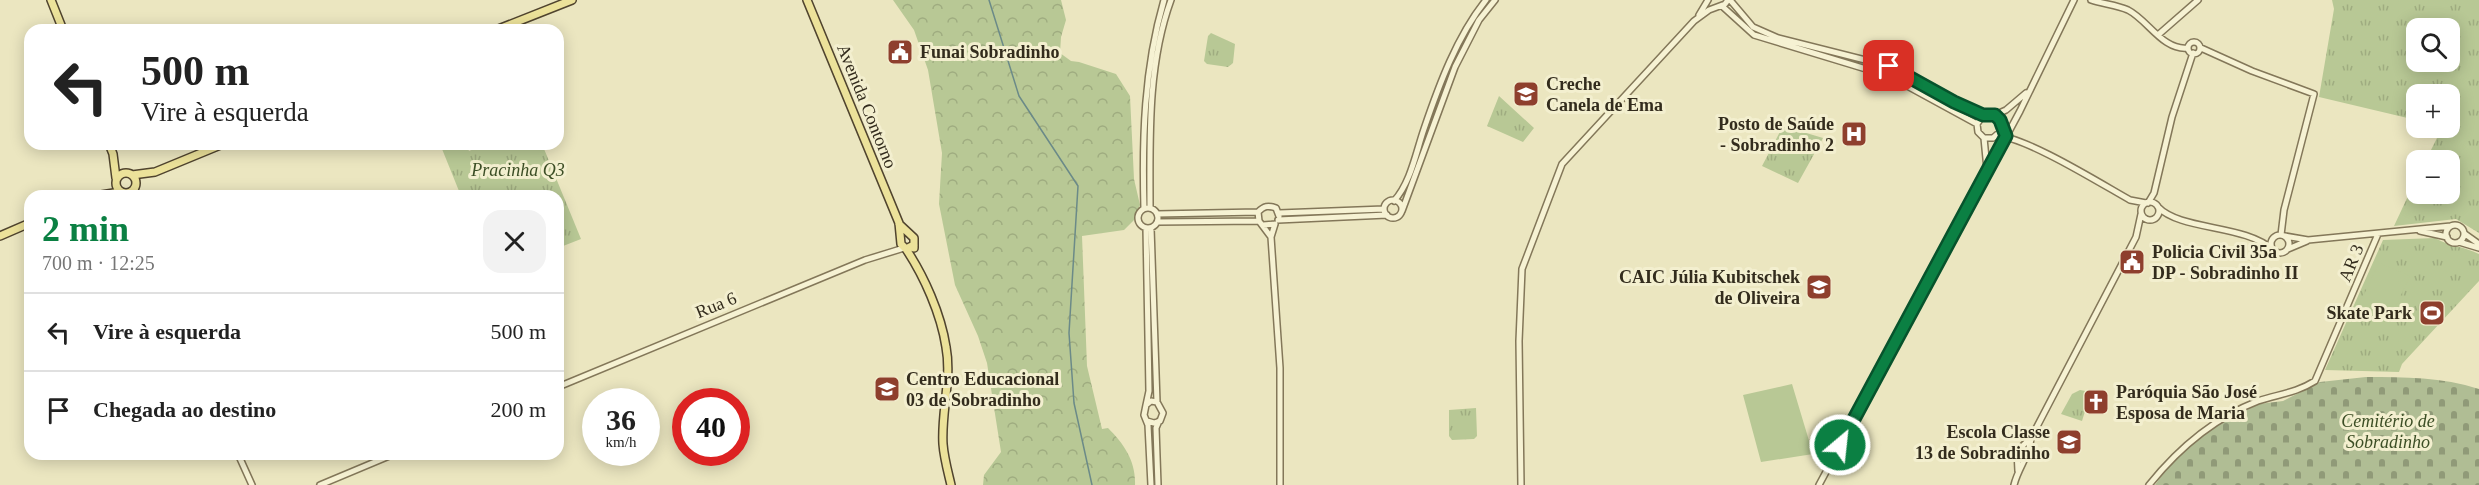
<!DOCTYPE html>
<html lang="pt">
<meta charset="utf-8">
<style>
:root{--surface:#fff;--page:#f2f2f2;--text:#222;--muted:#767676;--line:#e0e0e0;--accent:#0b8043}
body{margin:0;font-family:Georgia,serif;background:var(--page);color:var(--text);height:100vh;display:flex;flex-direction:column;font-size:22px;white-space:nowrap}
*{box-sizing:border-box;margin:0}
p{font-size:20px;color:var(--muted)}
.icon{flex:none;width:33px;height:33px;fill:none;stroke:currentColor;stroke-width:2;stroke-linecap:round;stroke-linejoin:round}
.map{position:relative;flex:1;overflow:hidden}
.panel{position:absolute;left:24px;top:190px;width:540px;height:270px;display:flex;flex-direction:column;background:var(--surface);border-radius:18px;box-shadow:0 3px 15px #0003}
.panel>*{flex:none}
.banner{position:absolute;left:24px;top:24px;width:540px;height:126px;border-radius:18px;box-shadow:0 3px 15px #0003;background:#fff;color:var(--text);overflow:hidden}
.controls{position:absolute;left:2406px;top:18px;display:grid;gap:12px}
.controls a{display:grid;place-items:center;width:54px;height:54px;border-radius:12px;background:var(--surface);box-shadow:0 3px 15px #0003;font-size:30px}
.speed{position:absolute;left:582px;top:388px;display:flex;gap:12px;font-size:30px;font-weight:700;text-align:center}
.speed>*{display:grid;place-content:center;width:78px;height:78px;border-radius:50%;background:var(--surface);box-shadow:0 3px 15px #0003;line-height:1}
.speed small{font-size:15px;font-weight:400}
.speed .limit{border:9px solid #d22;background:#fff;color:#111}
.pin{position:absolute;display:grid;place-items:center;width:51px;height:51px;color:#fff;margin:-26px;border-radius:12px;box-shadow:0 3px 9px #0006}
.me{position:absolute;width:66px;margin:-33px;rotate:28deg;stroke-linejoin:round;filter:drop-shadow(0 0 4px #0008)}
.turn{display:flex;align-items:center;gap:21px;height:126px;padding:0 18px;font-size:27px}
.turn .icon{width:78px;height:78px;stroke-width:2.5}
.turn b{display:block;font-size:42px;line-height:51px}
.round{display:grid;place-items:center;flex:none;width:63px;height:63px;border-radius:18px;background:var(--page)}
.overview{display:flex;align-items:center;justify-content:space-between;height:102px;padding:0 18px}
h1{font-size:36px;font-weight:800;line-height:45px;color:var(--accent)}
ul{padding:0;list-style:none}
li{display:flex;align-items:center;gap:18px;height:78px;padding:0 18px;border-top:2px solid var(--line)}
li div{flex:1}
li b{display:block;font-size:22px}
li em{font-style:normal}
.map>svg:first-child{display:block}
.grass{fill:url(#grass-tufts);fill-rule:evenodd}
.forest{fill:url(#forest-crowns)}
.cemetery{fill:url(#cemetery-stones)}
.pitch{fill:#b8c895}
.lines{fill:none;stroke-linecap:round;stroke-linejoin:round}
.stream{stroke:#6b8a88;stroke-width:1.5}
.minor-casing{stroke:#837759;stroke-width:8}
.major-casing{stroke:#50442e;stroke-width:10}
.minor{stroke:#f6f2d3;stroke-width:5}
.major{stroke:#ece29a;stroke-width:7}
.route-casing{stroke:#07532c;stroke-width:15}
.route{stroke:#0b8043;stroke-width:10}
.labels{text-anchor:middle;dominant-baseline:central;stroke-width:6;stroke-linejoin:round;paint-order:stroke}
.poi-label{font-size:18px;font-weight:bold;fill:#332c1d;stroke:#f3efcf;text-anchor:start}
.street-label{font-size:18px;fill:#332c1d;stroke:#f3efcf}
.park-label{font-size:18px;font-style:italic;fill:#3c4e25;stroke:#f3efcf}
</style>
<div class="map">
<svg width="2479" height="485" viewBox="0 0 2479 485">
<defs>
<pattern id="grass-tufts" width="24" height="20" patternUnits="userSpaceOnUse" patternTransform="scale(1.5)"><rect width="24" height="20" fill="#b8c895"/><path d="M3 7l-1-3M5 7V3M7 7l1-3M15 17l-1-3M17 17v-4M19 17l1-3" fill="none" stroke="#9fac80"/></pattern>
<pattern id="forest-crowns" width="20" height="18" patternUnits="userSpaceOnUse" patternTransform="scale(1.5)"><rect width="20" height="18" fill="#b8c895"/><path d="M2 6a3 3 0 1 1 6 0M12 15a3 3 0 1 1 6 0" fill="none" stroke="#9fac80"/></pattern>
<pattern id="cemetery-stones" width="16" height="16" patternUnits="userSpaceOnUse" patternTransform="scale(1.5)"><rect width="16" height="16" fill="#b0bd94"/><path d="M2 7V4a2 2 0 0 1 4 0v3zM10 15v-3a2 2 0 0 1 4 0v3z" fill="#909a78"/></pattern>
</defs>
<rect width="100%" height="100%" fill="#ebe6c0"/>
<path class="grass" d="M2332,0h147v233l-23,-14 -62,7 22,-47v15h34v-34h-24l16,-32h8v-34h-34v26l-97,-23 15,-88zM2416,28h34v34h-34z
M1211,33l24,11 -2,19 -5,4 -21,-3 -3,-3 4,-25z
M1499,96l35,32 -11,14 -36,-16z
M1783,126l40,12 -25,45 -36,-17z
M440,144h26l3,7 17,-7h56l39,95 -23,9v-52h-97z
M2435,238c16,9 28,8 44,16v27l-77,83 -3,8 -74,-2 58,-130z
M2080,390l11,2 -9,29 -21,-7 11,-20z
M1476,408l1,28 -3,3 -22,1 -3,-4v-26z"/>
<path class="forest" d="M893,0h168l5,20 -5,17 -1,16 11,8 8,1 37,12 14,22 4,83 6,26 -6,15 -10,10 -42,6 5,130 15,63 6,-1c16,16 28,33 27,57h-152l1,-10 17,-23 -14,-89 -9,-27 -23,-51 -16,-81 3,-51 -14,-83 -14,-40z"/>
<path class="cemetery" d="M2366,377c39,0 76,0 113,12v96h-324l14,-20 28,-26 29,-19 33,-16 24,-3 37,-19z"/>
<path class="pitch" d="M2379,263l31,13 -20,42 -31,-13z
M1792,384l21,70 -52,8 -18,-67z"/>
<g class="lines">
<path class="stream" d="M989,0l30,96 59,90 -9,147 5,70 18,82"/>
<g class="minor-casing">
<path id="minor" d="M1730,0l23,27 25,11 111,28 65,36 29,13
M2091,0c12,4 26,5 37,10 20,10 35,41 60,38
M1722,6l32,29 135,41 88,48
M1699,15l9,-15
M2158,35l40,-35
M2188 48a6 6 0 1 1 12 0a6 6 0 1 1-12 0Z
M2201,48l51,23 62,23 -30,116 -3,25
M1995,115l11,-5 20,-17
M1996,136c27,-1 107,49 134,64l16,3
M1984,138h9l7,-6 1,-10 -6,-7h-12l-6,9 1,8 6,6 3,31
M135,189l1,7
M123,194l2,2
M1384 209a9 9 0 1 1 18 0a9 9 0 1 1-18 0Z
M1394,201c17,-19 22,-49 30,-72 15,-44 33,-93 62,-129
M2141 211a9 9 0 1 1 18 0a9 9 0 1 1-18 0Z
M2148,203l6,-10 18,-76 21,-64
M2158,207c23,24 87,17 115,43
M1150,208c0,-69 -3,-142 21,-208
M1138 218a10 10 0 1 1 20 0a10 10 0 1 1-20 0Z
M1144,209c-2,-71 0,-140 20,-209
M1402,211l53,-144 24,-47 16,-20
M1279,213l105,-4
M1157,214l101,-2
M1278,220l109,-5
M1157,222l102,-1
M1275,224l-4,13 9,131v117
M2446 234a9 9 0 1 1 18 0a9 9 0 1 1-18 0Z
M1263,225l12,-1
M1146,228l3,163 -3,14
M1151,228l6,174
M2420,231l27,6
M2465,234l14,10
M2271 244a9 9 0 1 1 18 0a9 9 0 1 1-18 0Z
M2285,236l23,4 143,-14
M1271,237l-12,-16 -1,-9c6,-6 10,-7 18,-4l3,8
M2459,242l20,6
M2288,249l19,-8
M558,387l307,-127 39,-12
M1147,421l7,2 6,-2 3,-8 -6,-11 -6,-1 -5,4 -2,10 4,10 3,60
M238,454l14,31
M2018,471l-1,-20 14,-13
M320,485l74,-31
M1158,485l-2,-57 3,-7
M1521,485l-2,-144 3,-72 40,-105 132,-143 15,-11 16,-6 3,-4
M1819,485l201,-374 54,-111
M2014,485c4,-17 16,-30 17,-47l105,-201 5,-23
M2149,485c29,-36 65,-67 109,-84 21,-7 38,-8 57,-20l63,-147"/>
</g>
<g class="major-casing">
<path id="major" d="M51,0l12,30
M807,0l92,223 2,21 5,5 8,-4
M496,30l76,-30
M109,144l4,10 3,24
M116 183a10 10 0 1 1 20 0a10 10 0 1 1-20 0Z
M132,175l23,-3 68,-28
M95,196l25,-4
M899,224l15,14v10
M0,236l30,-13
M906,249c18,27 35,65 40,98 6,32 -5,65 -3,97 1,14 5,28 8,41"/>
</g>
<use href="#minor" class="minor"/>
<use href="#major" class="major"/>
</g>
<g class="lines">
<g class="route-casing">
<path id="route" d="M1840,445l166,-309 -6,-16 -5,-5h-12l-29,-13 -65,-36"/>
</g>
<use href="#route" class="route"/>
</g>
<defs>
<g id="civic-square" transform="scale(1.35)"><rect x="-9" y="-9" width="18" height="18" rx="4" fill="#8e3f2d" stroke="#f3efcf"/><path d="M-.6-6.5H3V-4.5H.6V-3L4-1V1h2V6H-6V1h2V-1L-.6-3ZM-1.2 2.5V6h2.4V2.5Z" fill="#fff"/></g>
<g id="school-square" transform="scale(1.35)"><rect x="-9" y="-9" width="18" height="18" rx="4" fill="#8e3f2d" stroke="#f3efcf"/><path d="M0-5L7-2L0 1L-7-2ZM-4 1L0 2.5L4 1V4Q0 6-4 4Z" fill="#fff"/></g>
<g id="hospital-square" transform="scale(1.35)"><rect x="-9" y="-9" width="18" height="18" rx="4" fill="#8e3f2d" stroke="#f3efcf"/><path d="M-5-5h3v3.5h4V-5h3V5h-3V1.5h-4V5h-3Z" fill="#fff"/></g>
<g id="stadium-square" transform="scale(1.35)"><rect x="-9" y="-9" width="18" height="18" rx="4" fill="#8e3f2d" stroke="#f3efcf"/><path d="M0-5a6.5 5 0 1 0 0 10a6.5 5 0 1 0 0-10ZM-3.5-1.8h7v3.6h-7Z" fill="#fff"/></g>
<g id="church-square" transform="scale(1.35)"><rect x="-9" y="-9" width="18" height="18" rx="4" fill="#8e3f2d" stroke="#f3efcf"/><path d="M-1.2-6h2.4v3.5h3.3v2.4h-3.3V6h-2.4V-.1h-3.3v-2.4h3.3Z" fill="#fff"/></g>
</defs>
<g fill-rule="evenodd">
<use href="#civic-square" x="900" y="52"/>
<use href="#school-square" x="1526" y="94"/>
<use href="#hospital-square" x="1854" y="134"/>
<use href="#civic-square" x="2132" y="262"/>
<use href="#school-square" x="1819" y="287"/>
<use href="#stadium-square" x="2432" y="313"/>
<use href="#school-square" x="887" y="389"/>
<use href="#church-square" x="2096" y="402"/>
<use href="#school-square" x="2069" y="442"/>
</g>
<g class="labels">
<g class="poi-label">
<text x="920" y="52">Funai Sobradinho</text>
<text x="1546" y="84">Creche<tspan x="1546" dy="21">Canela de Ema</tspan></text>
<text x="1834" y="124" text-anchor="end">Posto de Saúde<tspan x="1834" dy="21">- Sobradinho 2</tspan></text>
<text x="2152" y="252">Policia Civil 35a<tspan x="2152" dy="21">DP - Sobradinho II</tspan></text>
<text x="1800" y="277" text-anchor="end">CAIC Júlia Kubitschek<tspan x="1800" dy="21">de Oliveira</tspan></text>
<text x="2412" y="313" text-anchor="end">Skate Park</text>
<text x="906" y="379">Centro Educacional<tspan x="906" dy="21">03 de Sobradinho</tspan></text>
<text x="2116" y="392">Paróquia São José<tspan x="2116" dy="21">Esposa de Maria</tspan></text>
<text x="2050" y="432" text-anchor="end">Escola Classe<tspan x="2050" dy="21">13 de Sobradinho</tspan></text>
</g>
<g class="street-label">
<text transform="translate(867 106) rotate(68)">Avenida Contorno</text>
<text transform="translate(2351 263) rotate(-68)">AR 3</text>
<text transform="translate(716 305) rotate(-22)">Rua 6</text>
</g>
<g class="park-label">
<text x="518" y="170">Pracinha Q3</text>
<text x="2388" y="421">Cemitério de<tspan x="2388" dy="21">Sobradinho</tspan></text>
</g>
</g>
</svg>
<div class="controls">
<a><svg class="icon" aria-label="search" viewBox="0 0 24 24"><circle cx="10" cy="10" r="6"/><path d="M15 15l6 6"/></svg></a>
<a>+</a>
<a>−</a>
</div>
<div class="speed"><div>36<small>km/h</small></div><div class="limit">40</div></div>
<div class="pin" style="left:1889px;top:66px;background:#d93025"><svg class="icon" aria-label="arrive" viewBox="0 0 24 24"><path d="M6 21V4h12l-3 4 3 4H6"/></svg></div>
<svg class="me" style="left:1840px;top:445px" viewBox="-20 -20 40 40"><circle r="17" fill="#0b8043" stroke="#fff" stroke-width="3"/><path d="M0-11L8 9 0 5-8 9z" fill="#fff"/></svg>
<div class="banner">
<div class="turn"><svg class="icon" aria-label="left" viewBox="0 0 24 24"><path d="M17 20v-9H6M10 6l-5 5 5 5"/></svg><div><b>500 m</b>Vire à esquerda</div></div>
</div>
<section class="panel">
<div class="overview"><div><h1>2 min</h1><p>700 m · 12:25</p></div><a class="round"><svg class="icon" aria-label="close" viewBox="0 0 24 24"><path d="M6 6l12 12M18 6L6 18"/></svg></a></div>
<ul>
<li><svg class="icon" aria-label="left" viewBox="0 0 24 24"><path d="M17 20v-9H6M10 6l-5 5 5 5"/></svg><div><b>Vire à esquerda</b></div><em>500 m</em></li>
<li><svg class="icon" aria-label="arrive" viewBox="0 0 24 24"><path d="M6 21V4h12l-3 4 3 4H6"/></svg><div><b>Chegada ao destino</b></div><em>200 m</em></li>
</ul>
</section>
</div>
